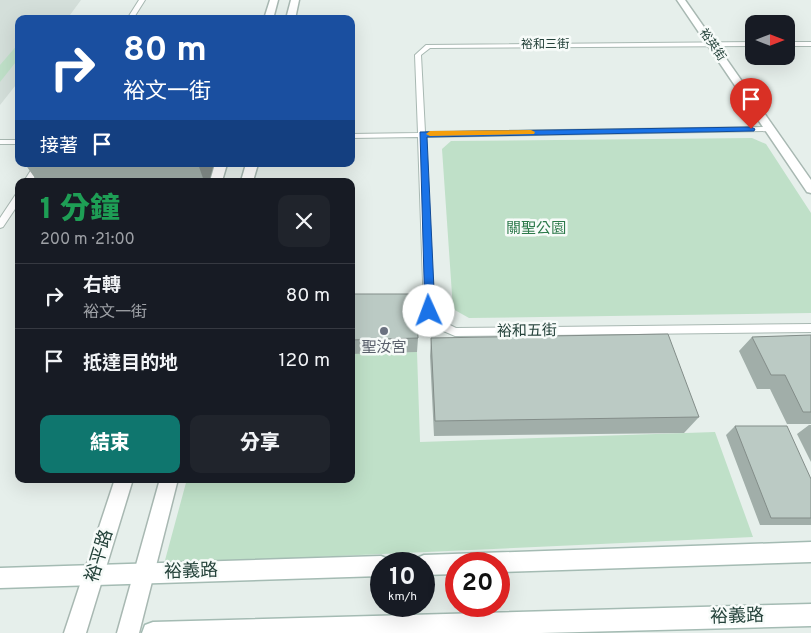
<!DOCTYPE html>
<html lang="zh-TW">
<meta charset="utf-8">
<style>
:root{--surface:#171b24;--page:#20242c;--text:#f1f3f6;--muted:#9ea1a6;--line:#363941;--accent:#0f766e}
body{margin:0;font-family:Overpass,"Noto Sans TC",sans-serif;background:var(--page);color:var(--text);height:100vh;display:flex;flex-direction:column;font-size:19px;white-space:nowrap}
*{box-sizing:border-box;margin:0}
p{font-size:16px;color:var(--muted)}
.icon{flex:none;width:28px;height:28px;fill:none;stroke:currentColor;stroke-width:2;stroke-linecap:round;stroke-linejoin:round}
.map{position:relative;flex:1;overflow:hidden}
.side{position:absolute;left:15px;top:178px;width:340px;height:305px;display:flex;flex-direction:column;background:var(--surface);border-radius:10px;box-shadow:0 5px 20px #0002}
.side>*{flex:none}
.banner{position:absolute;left:15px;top:15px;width:340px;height:152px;border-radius:10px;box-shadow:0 5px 20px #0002;background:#1a4fa0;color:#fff;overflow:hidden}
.needle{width:32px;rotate:90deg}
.controls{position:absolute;left:745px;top:15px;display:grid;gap:10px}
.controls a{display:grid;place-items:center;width:50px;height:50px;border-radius:10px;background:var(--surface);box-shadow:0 5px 20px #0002;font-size:25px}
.speed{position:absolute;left:370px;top:552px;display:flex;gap:10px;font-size:25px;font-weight:700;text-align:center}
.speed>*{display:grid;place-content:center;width:65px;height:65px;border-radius:50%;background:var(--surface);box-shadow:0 5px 20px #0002;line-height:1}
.speed small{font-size:12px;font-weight:400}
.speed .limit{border:8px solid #d22;background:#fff;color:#111}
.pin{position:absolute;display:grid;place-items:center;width:42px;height:42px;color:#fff;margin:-51px -21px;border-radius:50% 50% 50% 0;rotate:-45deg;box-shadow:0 0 5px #0007}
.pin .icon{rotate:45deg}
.me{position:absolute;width:55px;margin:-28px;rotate:358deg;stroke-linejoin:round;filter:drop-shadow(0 0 4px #0008)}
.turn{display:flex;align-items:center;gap:18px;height:105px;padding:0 25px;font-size:22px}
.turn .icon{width:65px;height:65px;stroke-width:2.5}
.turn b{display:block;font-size:35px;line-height:42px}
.then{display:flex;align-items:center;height:48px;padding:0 25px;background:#0003;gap:10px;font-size:19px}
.round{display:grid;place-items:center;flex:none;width:52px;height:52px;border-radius:10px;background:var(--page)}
.summary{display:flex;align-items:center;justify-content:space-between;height:85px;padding:0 25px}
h1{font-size:30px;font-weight:800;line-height:38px;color:#1e9e55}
.primary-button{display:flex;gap:10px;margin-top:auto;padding:10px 25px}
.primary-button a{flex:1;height:58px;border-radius:10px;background:var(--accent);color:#fff;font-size:20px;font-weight:800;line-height:58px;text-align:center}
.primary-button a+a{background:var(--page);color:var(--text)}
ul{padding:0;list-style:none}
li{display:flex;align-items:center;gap:15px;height:65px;padding:0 25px;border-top:1px solid var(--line)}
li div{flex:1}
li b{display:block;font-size:19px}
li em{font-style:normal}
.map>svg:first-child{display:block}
.built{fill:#d4dfda}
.green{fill:#bfe0c8}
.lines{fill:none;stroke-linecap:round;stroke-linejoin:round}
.lane-casing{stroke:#a8b8b2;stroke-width:2}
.street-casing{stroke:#a8b8b2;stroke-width:3}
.secondary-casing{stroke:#a4bbb3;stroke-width:3}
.lane{fill:#fff;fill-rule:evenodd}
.street{fill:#fff;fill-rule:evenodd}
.secondary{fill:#fff;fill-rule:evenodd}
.wall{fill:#a1aea9}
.shaded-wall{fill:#838d89}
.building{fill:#bbcac4;stroke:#838d89}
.route{fill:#1a73e8;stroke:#114b97}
.slow{fill:#f59e0b}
.worship-dot{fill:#6b7280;stroke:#f7fbf9;stroke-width:2}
.labels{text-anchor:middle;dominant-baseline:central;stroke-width:5;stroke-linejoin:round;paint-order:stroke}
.far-street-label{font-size:12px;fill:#24423a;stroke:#f7fbf9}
.park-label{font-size:15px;fill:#2d7a4b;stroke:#f7fbf9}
.street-label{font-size:15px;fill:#24423a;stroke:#f7fbf9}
.worship-label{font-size:15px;fill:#5b616d;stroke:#f7fbf9}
.near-street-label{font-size:18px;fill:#24423a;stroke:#f7fbf9}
</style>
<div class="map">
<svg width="811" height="633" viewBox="0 0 811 633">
<rect width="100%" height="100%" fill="#e6efeb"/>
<path class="built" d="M0,0h81l-14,19h-48v62l-19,24z"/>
<path class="green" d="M19,43v15l-19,24v-17z
M752,138l14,6 45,69v100l-342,5 -16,-9 -11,-160 9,-8z
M417,352l3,90 295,-10 38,105 -589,27 23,-85h164v-126z"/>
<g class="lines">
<g class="lane-casing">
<path id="lane" d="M139,0h6l-12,19h-6z
M754,42v4l-324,2 -9,7 4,77 345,-5 4,2 -4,2 -345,6 9,173 8,11 14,7 355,-4v8l-356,4 -21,-9 -10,-16 -6,-174 -67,1v-4l67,-1 -3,-78 11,-10z
M786,42h25v4h-25z
M0,140h19v4h-19z
M35,164h8l-11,17h-8z
M19,193v10l-16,24 -3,1v-10l16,-24z"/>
</g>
<g class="street-casing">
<path id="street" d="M270,0h8l-5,19h-9z
M291,0h8l-4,19h-9z
M677,0h8l126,180v13l-4,-1z
M215,164h12l-5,17h-12z
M246,164h12l-5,17h-12z
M115,479h18l-47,154h-22z
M160,479h18l-39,154h-22z"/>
</g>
<g class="secondary-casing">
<path id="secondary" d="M811,542v20l-312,10v-8h-43v10l-32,1v-11h-10l3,-6 7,-3z
M381,556l7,3 2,5h-9v12l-381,12v-20z
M811,604v22l-270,7h-399l3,-8 8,-3z"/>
</g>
<use href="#lane" class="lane"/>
<use href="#street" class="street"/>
<use href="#secondary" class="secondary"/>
</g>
<path class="wall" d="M25,164h189l-5,17h-172z
M351,294l67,44 -1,14 -66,2z
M811,335v89h-24l-17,-35h-13l-18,-38 13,-14z
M431,338l268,79 -15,16 -250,3 -4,-80z
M809,425h2v37l-14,-28z
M735,426l76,53v46h-51l-34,-90z"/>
<path class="shaded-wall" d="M198,164h16l-5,17h-5z"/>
<path class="building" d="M351,294h65l2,44 -67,2z
M668,334l31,83 -264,4 -4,-83z
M811,335v77h-8l-18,-37h-14l-19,-38z
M735,426h52l24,53v39h-40z"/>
<path class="route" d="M751,127l4,2 -1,2 -327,6 8,174 -2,3h-8l-5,-182z"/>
<path class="slow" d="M531,130l4,2 -1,2 -104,2 -4,-2 4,-3z"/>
<circle class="worship-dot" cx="384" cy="331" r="5"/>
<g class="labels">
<g class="far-street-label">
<text x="545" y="45">裕和三街</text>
<text transform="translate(712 45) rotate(55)">裕英街</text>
</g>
<g class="park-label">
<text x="536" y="229">關聖公園</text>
</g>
<g class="street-label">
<text transform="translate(527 332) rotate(-1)">裕和五街</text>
</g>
<g class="worship-label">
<text x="384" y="348">聖汝宮</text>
</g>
<g class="near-street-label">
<text transform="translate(100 556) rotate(-73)">裕平路</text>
<text transform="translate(191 572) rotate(-2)">裕義路</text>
<text transform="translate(737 617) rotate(-2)">裕義路</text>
</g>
</g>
</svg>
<div class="controls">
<a><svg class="needle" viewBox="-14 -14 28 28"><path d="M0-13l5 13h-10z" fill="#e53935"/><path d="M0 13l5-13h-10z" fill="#9ea1a6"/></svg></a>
</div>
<div class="speed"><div>10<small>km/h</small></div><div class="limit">20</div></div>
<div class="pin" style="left:751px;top:129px;background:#d93025"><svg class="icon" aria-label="arrive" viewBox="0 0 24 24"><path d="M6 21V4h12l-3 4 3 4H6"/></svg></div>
<svg class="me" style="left:429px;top:311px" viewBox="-20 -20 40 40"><circle r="19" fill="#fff"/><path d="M0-13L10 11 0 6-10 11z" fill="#1a73e8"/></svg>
<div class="banner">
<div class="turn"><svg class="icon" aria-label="right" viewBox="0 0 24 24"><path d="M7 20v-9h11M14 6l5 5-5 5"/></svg><div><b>80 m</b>裕文一街</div></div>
<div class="then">接著<svg class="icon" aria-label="arrive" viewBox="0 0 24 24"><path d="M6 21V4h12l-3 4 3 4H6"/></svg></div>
</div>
<section class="side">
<div class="summary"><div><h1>1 分鐘</h1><p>200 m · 21:00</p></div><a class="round"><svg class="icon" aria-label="close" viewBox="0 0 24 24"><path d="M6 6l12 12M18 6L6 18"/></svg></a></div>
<ul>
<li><svg class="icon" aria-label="right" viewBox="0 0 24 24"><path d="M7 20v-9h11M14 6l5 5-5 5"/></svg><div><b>右轉</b><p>裕文一街</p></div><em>80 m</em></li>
<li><svg class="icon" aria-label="arrive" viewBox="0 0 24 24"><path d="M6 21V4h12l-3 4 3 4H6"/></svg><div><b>抵達目的地</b></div><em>120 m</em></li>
</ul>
<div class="primary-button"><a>結束</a><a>分享</a></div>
</section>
</div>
